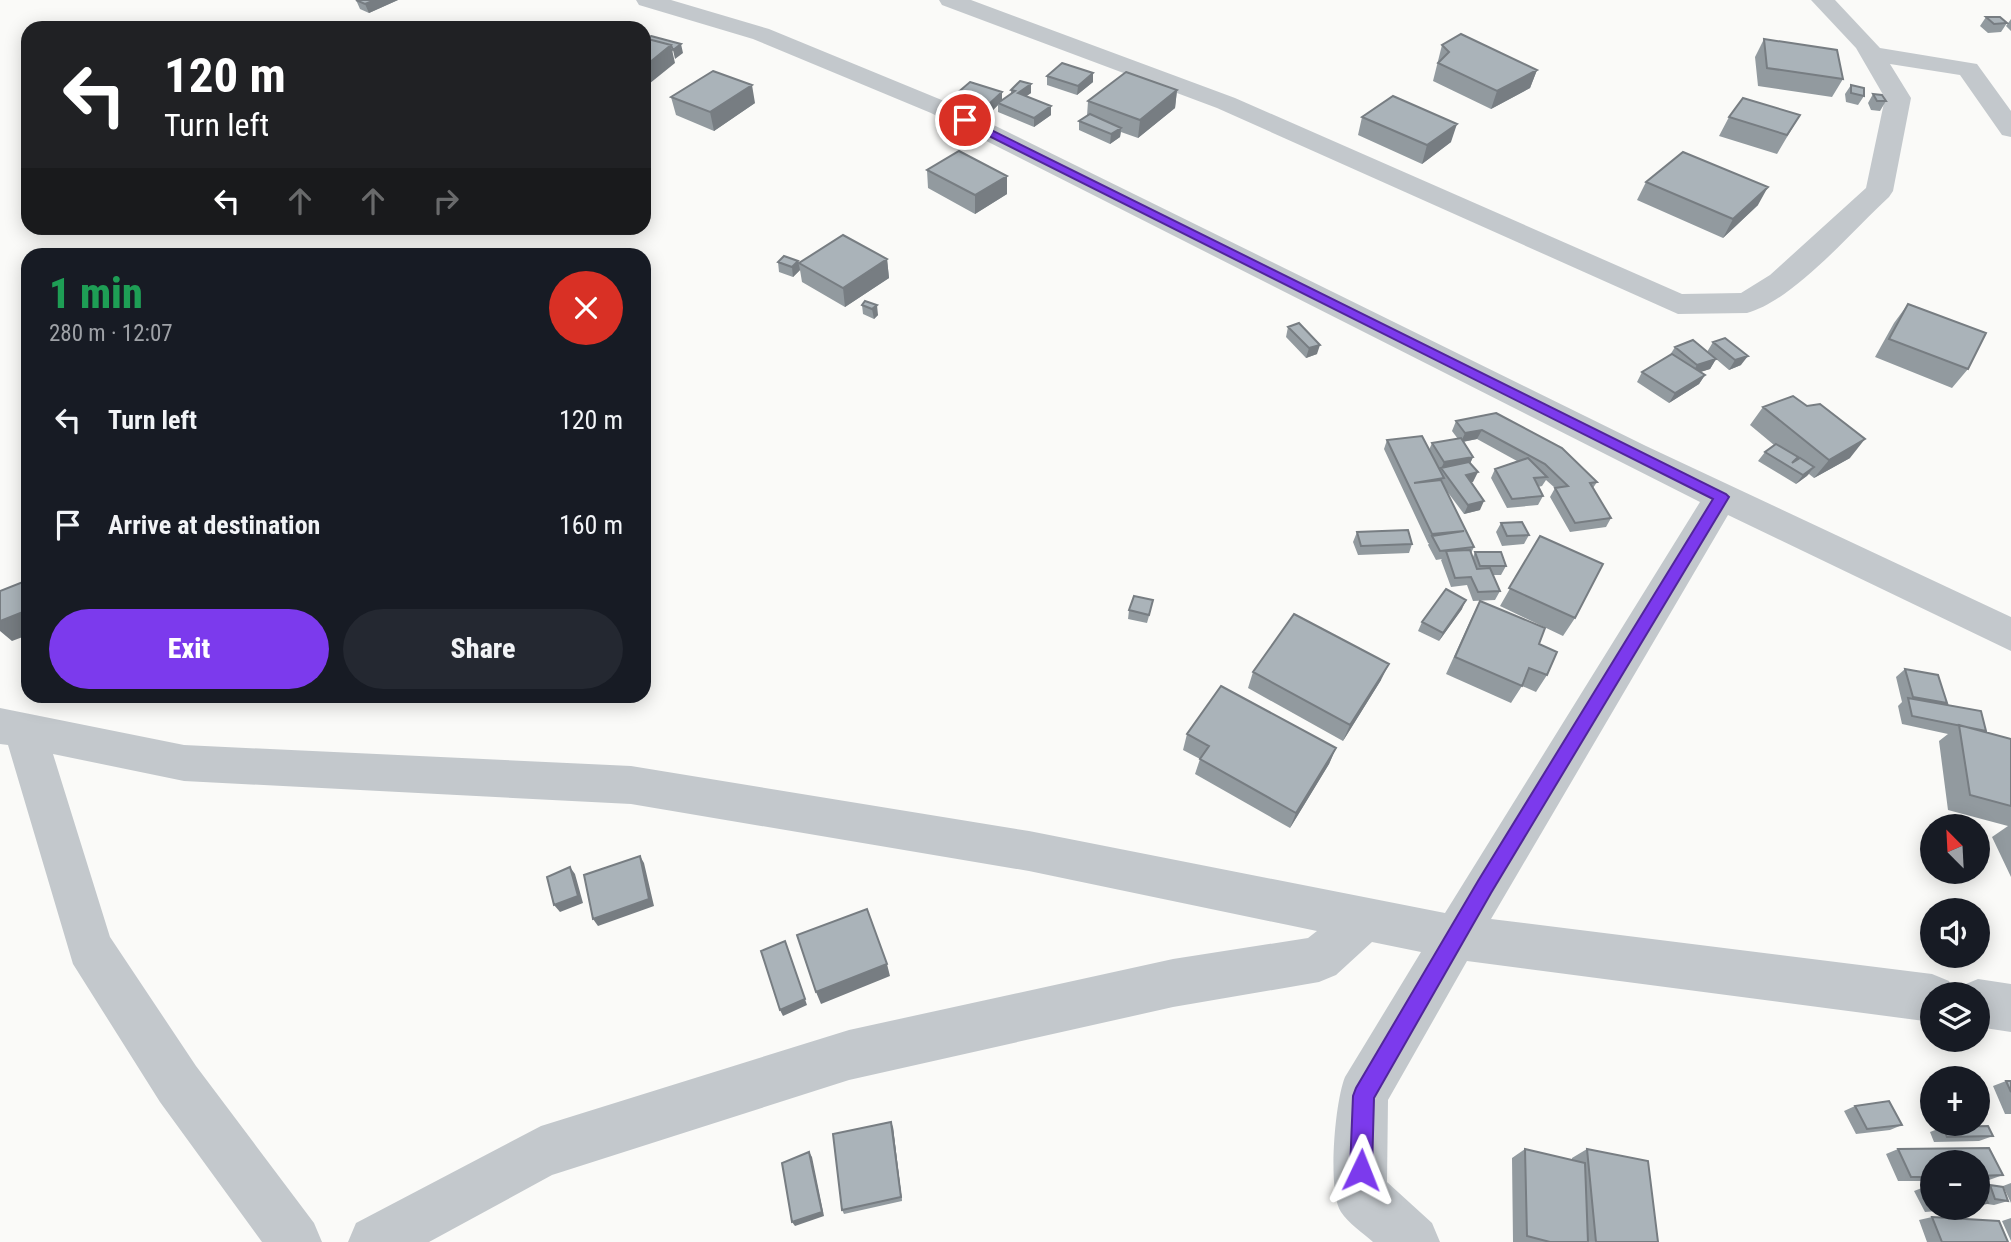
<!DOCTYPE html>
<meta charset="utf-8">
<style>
:root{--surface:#171b24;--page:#242831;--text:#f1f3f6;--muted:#9ea1a6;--accent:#7c3aed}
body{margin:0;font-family:"Roboto Condensed",sans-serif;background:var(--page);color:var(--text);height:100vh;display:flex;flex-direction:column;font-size:26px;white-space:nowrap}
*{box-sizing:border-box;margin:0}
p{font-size:23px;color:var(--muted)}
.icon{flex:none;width:38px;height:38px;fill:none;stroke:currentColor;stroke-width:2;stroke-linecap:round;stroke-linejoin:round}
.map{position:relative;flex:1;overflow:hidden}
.sheet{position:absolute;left:21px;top:248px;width:630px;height:455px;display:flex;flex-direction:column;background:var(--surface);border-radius:21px;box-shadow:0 4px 18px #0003}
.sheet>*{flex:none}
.hud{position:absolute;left:21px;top:21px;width:630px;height:214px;border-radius:21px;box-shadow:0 4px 18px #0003;background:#202124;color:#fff;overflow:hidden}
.needle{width:46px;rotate:336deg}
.buttons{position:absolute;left:1920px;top:814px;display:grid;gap:14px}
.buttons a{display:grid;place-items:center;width:70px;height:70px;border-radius:50%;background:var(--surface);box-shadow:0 4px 18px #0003;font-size:35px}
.pin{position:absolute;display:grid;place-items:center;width:60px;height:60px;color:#fff;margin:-30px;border:4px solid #fff;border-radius:50%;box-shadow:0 2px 7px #0007}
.me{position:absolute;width:77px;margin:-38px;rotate:2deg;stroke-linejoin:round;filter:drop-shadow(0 0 5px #0008)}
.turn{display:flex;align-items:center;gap:24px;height:147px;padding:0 28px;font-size:32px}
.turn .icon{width:91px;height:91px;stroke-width:2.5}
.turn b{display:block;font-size:49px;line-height:60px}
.lanes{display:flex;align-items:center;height:66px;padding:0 28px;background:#0003;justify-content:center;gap:35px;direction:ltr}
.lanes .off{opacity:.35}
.round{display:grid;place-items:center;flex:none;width:74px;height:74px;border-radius:37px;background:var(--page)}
.head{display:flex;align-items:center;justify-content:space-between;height:119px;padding:0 28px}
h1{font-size:42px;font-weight:800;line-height:52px;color:#1e9e55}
.action{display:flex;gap:14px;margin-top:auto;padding:14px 28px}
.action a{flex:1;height:80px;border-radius:42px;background:var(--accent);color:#fff;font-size:28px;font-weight:800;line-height:80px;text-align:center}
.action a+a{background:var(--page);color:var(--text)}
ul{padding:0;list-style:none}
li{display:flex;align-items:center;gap:21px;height:105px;padding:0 28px}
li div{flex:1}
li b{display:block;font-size:26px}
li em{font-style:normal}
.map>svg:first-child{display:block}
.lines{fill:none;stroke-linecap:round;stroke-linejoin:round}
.minor{fill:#c3c8cc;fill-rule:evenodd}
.wall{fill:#929a9f}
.shaded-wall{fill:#777d82}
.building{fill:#aab3b9;stroke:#777d82;stroke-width:2}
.route{fill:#7c3aed;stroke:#51269a;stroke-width:2}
</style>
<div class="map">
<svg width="2011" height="1242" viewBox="0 0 2011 1242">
<rect width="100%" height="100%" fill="#fafaf8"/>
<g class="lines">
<path class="minor" d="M636,0h35l98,29 180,74 697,343 365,171v34l-283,-136 -237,404 441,55 17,7 5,13h-22v28l-465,-61 -79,139 -1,82 45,41 8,19h-67c-10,-9 -25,-19 -32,-30 -14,-21 -6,-111 4,-135l76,-125 -49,-10 -36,33 -17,7 -146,25 -324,73 -297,95 -123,67h-81l8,-19 185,-97 308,-96 324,-71 135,-21 9,-7 -288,-60 -398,-67 -447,-23 -131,-27 57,183 86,129 118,157 8,19h-60l-102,-140 -87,-138 -65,-219 -8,-1v-36l184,37 447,21 398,65 416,82 255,-411 -769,-389 -178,-74 -114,-34z
M939,0h32l264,98 447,196 59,-1 29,-18 96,-87 19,-90 -29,-50 -45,-48h24l45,48 97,16 34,47v26l-9,-2 -42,-60 -70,-11 21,34 -18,93 -4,6c-36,33 -96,104 -142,116l-69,1 -461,-206 -275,-103z
M1978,979l33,5v48l-33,-5v-33h-20l3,-8z"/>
</g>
<path class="wall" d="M356,0h42l-29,13 -9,-4z
M1986,17l21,6 -6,9 -13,1 -8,-7z
M2011,19v12l-5,-5z
M1764,39l79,40 -11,18 -74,-11 -3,-29z
M1442,45l95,25 -7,18 -39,21 -58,-28z
M1047,76l46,6 -16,13 -30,-10z
M1031,84v9l-5,3 25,19 -17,12 -36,-15v-7l-9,9 -33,-10v-10l46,-2v8l9,-6v-4z
M1851,85l13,11 -6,9 -12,-3 -1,-8z
M1177,90l-2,18 -37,30 -17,-6 -1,5 -10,7 -31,-14v-9l8,-5 1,-15z
M1873,94l13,7 -6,10 -9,-1 -3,-7z
M671,97l84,6 -41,28 -38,-16z
M1800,115l-23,39 -58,-18 10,-19z
M1362,117l89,25 -29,22 -64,-29z
M927,170l80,6v18l-32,20 -47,-26z
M1646,182l112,23 -35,33 -86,-38z
M887,259l2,19 -44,29 -43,-25 -2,-12 -7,7 -14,-5 -1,-10 21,1z
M865,301l13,14 -4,4 -11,-5 -1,-9z
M1908,304l60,65 -16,19 -77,-31 19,-34z
M1288,327l29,27 -11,4 -20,-21z
M1713,342l28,23 -12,5 -20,-17 7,6 -6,10 -10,3 5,3 -6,9 -30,19 -32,-21 5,-10 28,-17 5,-8 32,5z
M1763,407l87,51 -36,20 -5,-4 -13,10 -38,-23 7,-9 9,-7 -24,-20z
M1496,413l101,69 -4,6 18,30 -5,9 -36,5 -20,-35 5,-9 -9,-8 -4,6 -4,1 5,9 -5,9 -31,3 -16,-30 4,-9 22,-8 -40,-22 -14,3 10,15 -3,6 3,19h-2l9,28 -16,4 -18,-24 28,57 -3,6 2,4 2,-5 31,14 -5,9h-8l7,16 -5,9 -22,1 -6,-16 -16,2 -10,-27 1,-1 -6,1 -8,-15 1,-2h-1l-44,-94 3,-9 42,10 3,-7 26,-4 -6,-8 4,-10z
M1501,523l28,12 -5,9 -22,2 -6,-14z
M1357,532l55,12 -3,9 -51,2 -5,-13z
M1540,536l35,82 -12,18 -63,-30z
M1480,601l59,43 8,31 -11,17 -14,-6 -11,17 -65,-29 25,-55z
M1151,609l-4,14 -19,-4 1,-9z
M1462,609l-23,32 -21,-10 4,-9z
M1905,669l42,34 -2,2 40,27 26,7v138l-19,-40 16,-11 -60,-16 -9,-69 9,-7 -46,-10 -4,-18 4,-4 -6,-25z
M1253,672l128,8 -38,61 -95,-53z
M1187,734l149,14 -7,16 -39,64 -95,-54 5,-15 -17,-9z
M2006,1081h5v33h-6l-12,-28z
M1855,1106l47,19 -12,5 -34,4 -12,-23z
M893,1127l9,74 -58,13 -2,-4z
M1943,1127l50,9 -14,5 -45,1 -4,-10z
M1989,1148l14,27 -14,5h-11v-18h-46v19h-34l-12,-27 12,-5z
M1525,1149l47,11v-2l15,-9 71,93h-145l-1,-84z
M1978,1183l2,5 10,-3 18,16 -14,4 -7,-1 -9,2z
M2011,1183v20l-8,-17z
M1927,1186h5v22h41l-48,4 -11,-21z
M1932,1217l76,25h-81l-8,-22z
M2011,1218v23l-9,-20z"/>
<path class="shaded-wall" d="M375,0h23l-29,13 -4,-9z
M681,44l2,9 -8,6 -2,-9z
M671,45l4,18 -31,25v-21z
M1537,70l-7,18 -39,21 6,-18z
M1093,73v9l-16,13 1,-9z
M1031,84v9l-13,9v-9z
M752,85l3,18 -41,28 -4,-19z
M1177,90l-2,18 -37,30 2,-18z
M1002,92v9l-4,2v2l-9,9v-10z
M1051,106v9l-17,12v-9z
M1457,124l-6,18 -29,22 5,-19z
M1121,128l-1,9 -10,7 1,-10z
M1007,176v18l-32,20v-19z
M1768,187l-10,18 -35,33 10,-19z
M887,259l2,19 -44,29 -2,-19z
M798,261l2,9 -7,7 -1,-10z
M877,305l1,10 -4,4 -2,-10z
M1320,345l-3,9 -11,4 3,-10z
M1748,356l-7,9 -12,5 6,-10z
M1716,359l-6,10 -19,6 6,-10z
M1705,375l-6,9 -30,19 6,-10z
M1482,430l-5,9 -16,3 4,-9z
M1865,439l-15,19 -36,20 15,-18z
M1473,457l-4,9 -28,3 3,-7z
M1814,467l-7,9 -11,8 7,-9z
M1478,472l-5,10 -12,3 5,-10z
M1484,501l-4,9 -16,4 4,-9z
M1466,600l-4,9 -23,32 4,-8z
M28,610v25l-16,6 -12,-10v-10z
M1389,664l-8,16 -38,61 7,-16z
M1336,748l-7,16 -39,64 6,-15z
M640,856l4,7 10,43 -56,20 -5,-7z
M570,867l5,7 8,29 -23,9 -6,-7z
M785,941l22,64 -24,11 -3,-6z
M887,964l3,12 -69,28 -5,-12z
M891,1122l2,5 9,74 -1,-4z
M809,1152l3,5 12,59 -29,10 -3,-4z"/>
<path class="building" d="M356,0h19l-10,4z
M1986,17h14l7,6 -13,1z
M1461,34l76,36 -40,21 -59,-28 11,-11 -7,-7z
M651,36l30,8 -8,6 -2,-5 -23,-6z
M644,38l27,7 -27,22z
M1764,39l73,11 6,29 -76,-11z
M1062,63l31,10 -15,13 -31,-10z
M713,71l39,14 -42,27 -39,-15z
M1126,72l51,18 -37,30 -52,-19z
M1020,81l11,3 -13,9 33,13 -17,12 -36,-15 17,-12 -4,-1z
M970,82l32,10 -13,12 -33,-10z
M1851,85l13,3v8l-13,-3z
M1873,94l9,1 4,6h-9z
M1393,96l64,28 -30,21 -65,-28z
M1743,98l57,17 -13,20 -58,-18z
M1090,114l31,14 -10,6 -32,-13z
M959,151l48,25 -32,19 -48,-25z
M1683,152l85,35 -35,32 -87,-37z
M843,235l44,24 -44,29 -44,-25z
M784,256l14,5 -6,6 -14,-5z
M865,301l12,4 -5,4 -10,-4z
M1908,304l78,29 -18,36 -79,-30z
M1299,323l21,22 -11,3 -21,-21z
M1725,338l23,18 -13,4 -22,-18z
M1693,340l23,19 -19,6 -22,-18z
M1672,354l33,21 -30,18 -33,-21z
M1793,396l14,10 13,-2 45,35 -36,21 -66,-53z
M1496,413l66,35 35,34 -7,1 21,35 -36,5 -20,-35 13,-2 -23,-22 -63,-34 -17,3 -9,-12z
M1422,436l22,42 -30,5 27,-3 33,67 -34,4 -8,-15 32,-5 -32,3 -45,-94z
M1461,438l12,19 -29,5 -12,-19z
M1776,444l22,13 -6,6 8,-5 14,9 -11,8 -38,-23z
M1528,458l19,19 -13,1 9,18 -31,3 -17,-30z
M1469,462l9,10 -12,3 18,26 -16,4 -27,-37z
M1522,522l7,13 -22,1 -6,-13z
M1408,530l4,14 -51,2 -4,-14z
M1540,536l63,28 -28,54 -66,-30z
M1470,550l7,19 13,-1 10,23 -22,1 -7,-15 -16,1 -9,-27z
M1475,552h26l5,14h-26z
M28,580v30l-28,11v-30z
M1446,589l20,11 -23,33 -21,-11z
M1134,596l19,4 -4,15 -20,-5z
M1480,601l65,27 -6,16 18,8 -10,23 -18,-7 -7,18 -67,-29z
M1294,614l95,50 -39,61 -97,-53z
M1905,669l33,6 9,28 -34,-6z
M1221,686l115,62 -40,65 -96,-54 9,-13 -22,-12z
M1908,698l73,13 5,20 -74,-15z
M1959,725l52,14v67l-41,-11z
M640,856l9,43 -56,20 -9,-44z
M570,867l8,29 -24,9 -7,-28z
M867,909l20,55 -71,28 -19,-57z
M785,941l20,58 -25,11 -19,-59z
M2006,1081h5v11z
M1889,1101l13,24 -35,4 -12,-23z
M891,1122l10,75 -59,13 -9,-76z
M1988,1126l5,10 -46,1 -4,-10z
M1989,1148l14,27 -25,1v-14h-46v15h-21l-13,-28z
M1525,1149l60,14 3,79h-38l-23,-6z
M1587,1149l61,12 10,81h-62z
M809,1152l13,60 -30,10 -10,-59z
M1978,1183l10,20 -10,1z
M1990,1185l13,2 5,14 -13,-2z
M1927,1186h5v10z
M1932,1217l67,4 9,21h-66z"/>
<path class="route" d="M965,117l761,377 3,3 -238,396 -117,205 -2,72 -3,7 -8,3 -8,-3 -3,-7 3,-74 3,-8 122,-207 235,-382 -752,-377 -2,-2z"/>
</svg>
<div class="buttons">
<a><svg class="needle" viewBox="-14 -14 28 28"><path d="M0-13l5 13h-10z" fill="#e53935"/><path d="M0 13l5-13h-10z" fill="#9ea1a6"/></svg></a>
<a><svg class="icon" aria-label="sound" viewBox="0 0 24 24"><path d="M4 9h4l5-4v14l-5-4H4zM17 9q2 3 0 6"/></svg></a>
<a><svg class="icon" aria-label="layers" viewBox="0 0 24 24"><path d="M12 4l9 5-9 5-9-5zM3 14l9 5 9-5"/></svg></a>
<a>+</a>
<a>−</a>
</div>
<div class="pin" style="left:965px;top:120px;background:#d93025"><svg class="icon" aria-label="arrive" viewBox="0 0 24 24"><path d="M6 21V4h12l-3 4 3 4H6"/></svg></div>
<svg class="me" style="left:1361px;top:1170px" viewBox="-20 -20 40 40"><path d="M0-17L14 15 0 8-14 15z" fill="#7c3aed" stroke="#fff" stroke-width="4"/></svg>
<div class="hud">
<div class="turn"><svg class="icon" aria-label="left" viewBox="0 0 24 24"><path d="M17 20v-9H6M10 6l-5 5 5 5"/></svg><div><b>120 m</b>Turn left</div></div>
<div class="lanes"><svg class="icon" aria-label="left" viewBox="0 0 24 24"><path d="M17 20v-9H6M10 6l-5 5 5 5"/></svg><svg class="icon off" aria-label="ahead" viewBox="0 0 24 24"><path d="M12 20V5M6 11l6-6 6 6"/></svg><svg class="icon off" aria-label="ahead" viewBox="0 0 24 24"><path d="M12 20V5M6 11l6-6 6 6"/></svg><svg class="icon off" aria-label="right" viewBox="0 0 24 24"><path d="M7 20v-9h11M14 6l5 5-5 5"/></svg></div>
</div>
<section class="sheet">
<div class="head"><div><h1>1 min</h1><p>280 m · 12:07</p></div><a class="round" style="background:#d93025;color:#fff"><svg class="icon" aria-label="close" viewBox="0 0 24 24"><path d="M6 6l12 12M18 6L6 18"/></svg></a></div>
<ul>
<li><svg class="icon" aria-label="left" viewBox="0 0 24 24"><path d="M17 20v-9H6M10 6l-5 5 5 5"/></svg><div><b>Turn left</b></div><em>120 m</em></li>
<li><svg class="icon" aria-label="arrive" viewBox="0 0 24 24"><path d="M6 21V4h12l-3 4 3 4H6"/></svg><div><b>Arrive at destination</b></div><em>160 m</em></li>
</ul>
<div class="action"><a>Exit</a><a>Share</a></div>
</section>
</div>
